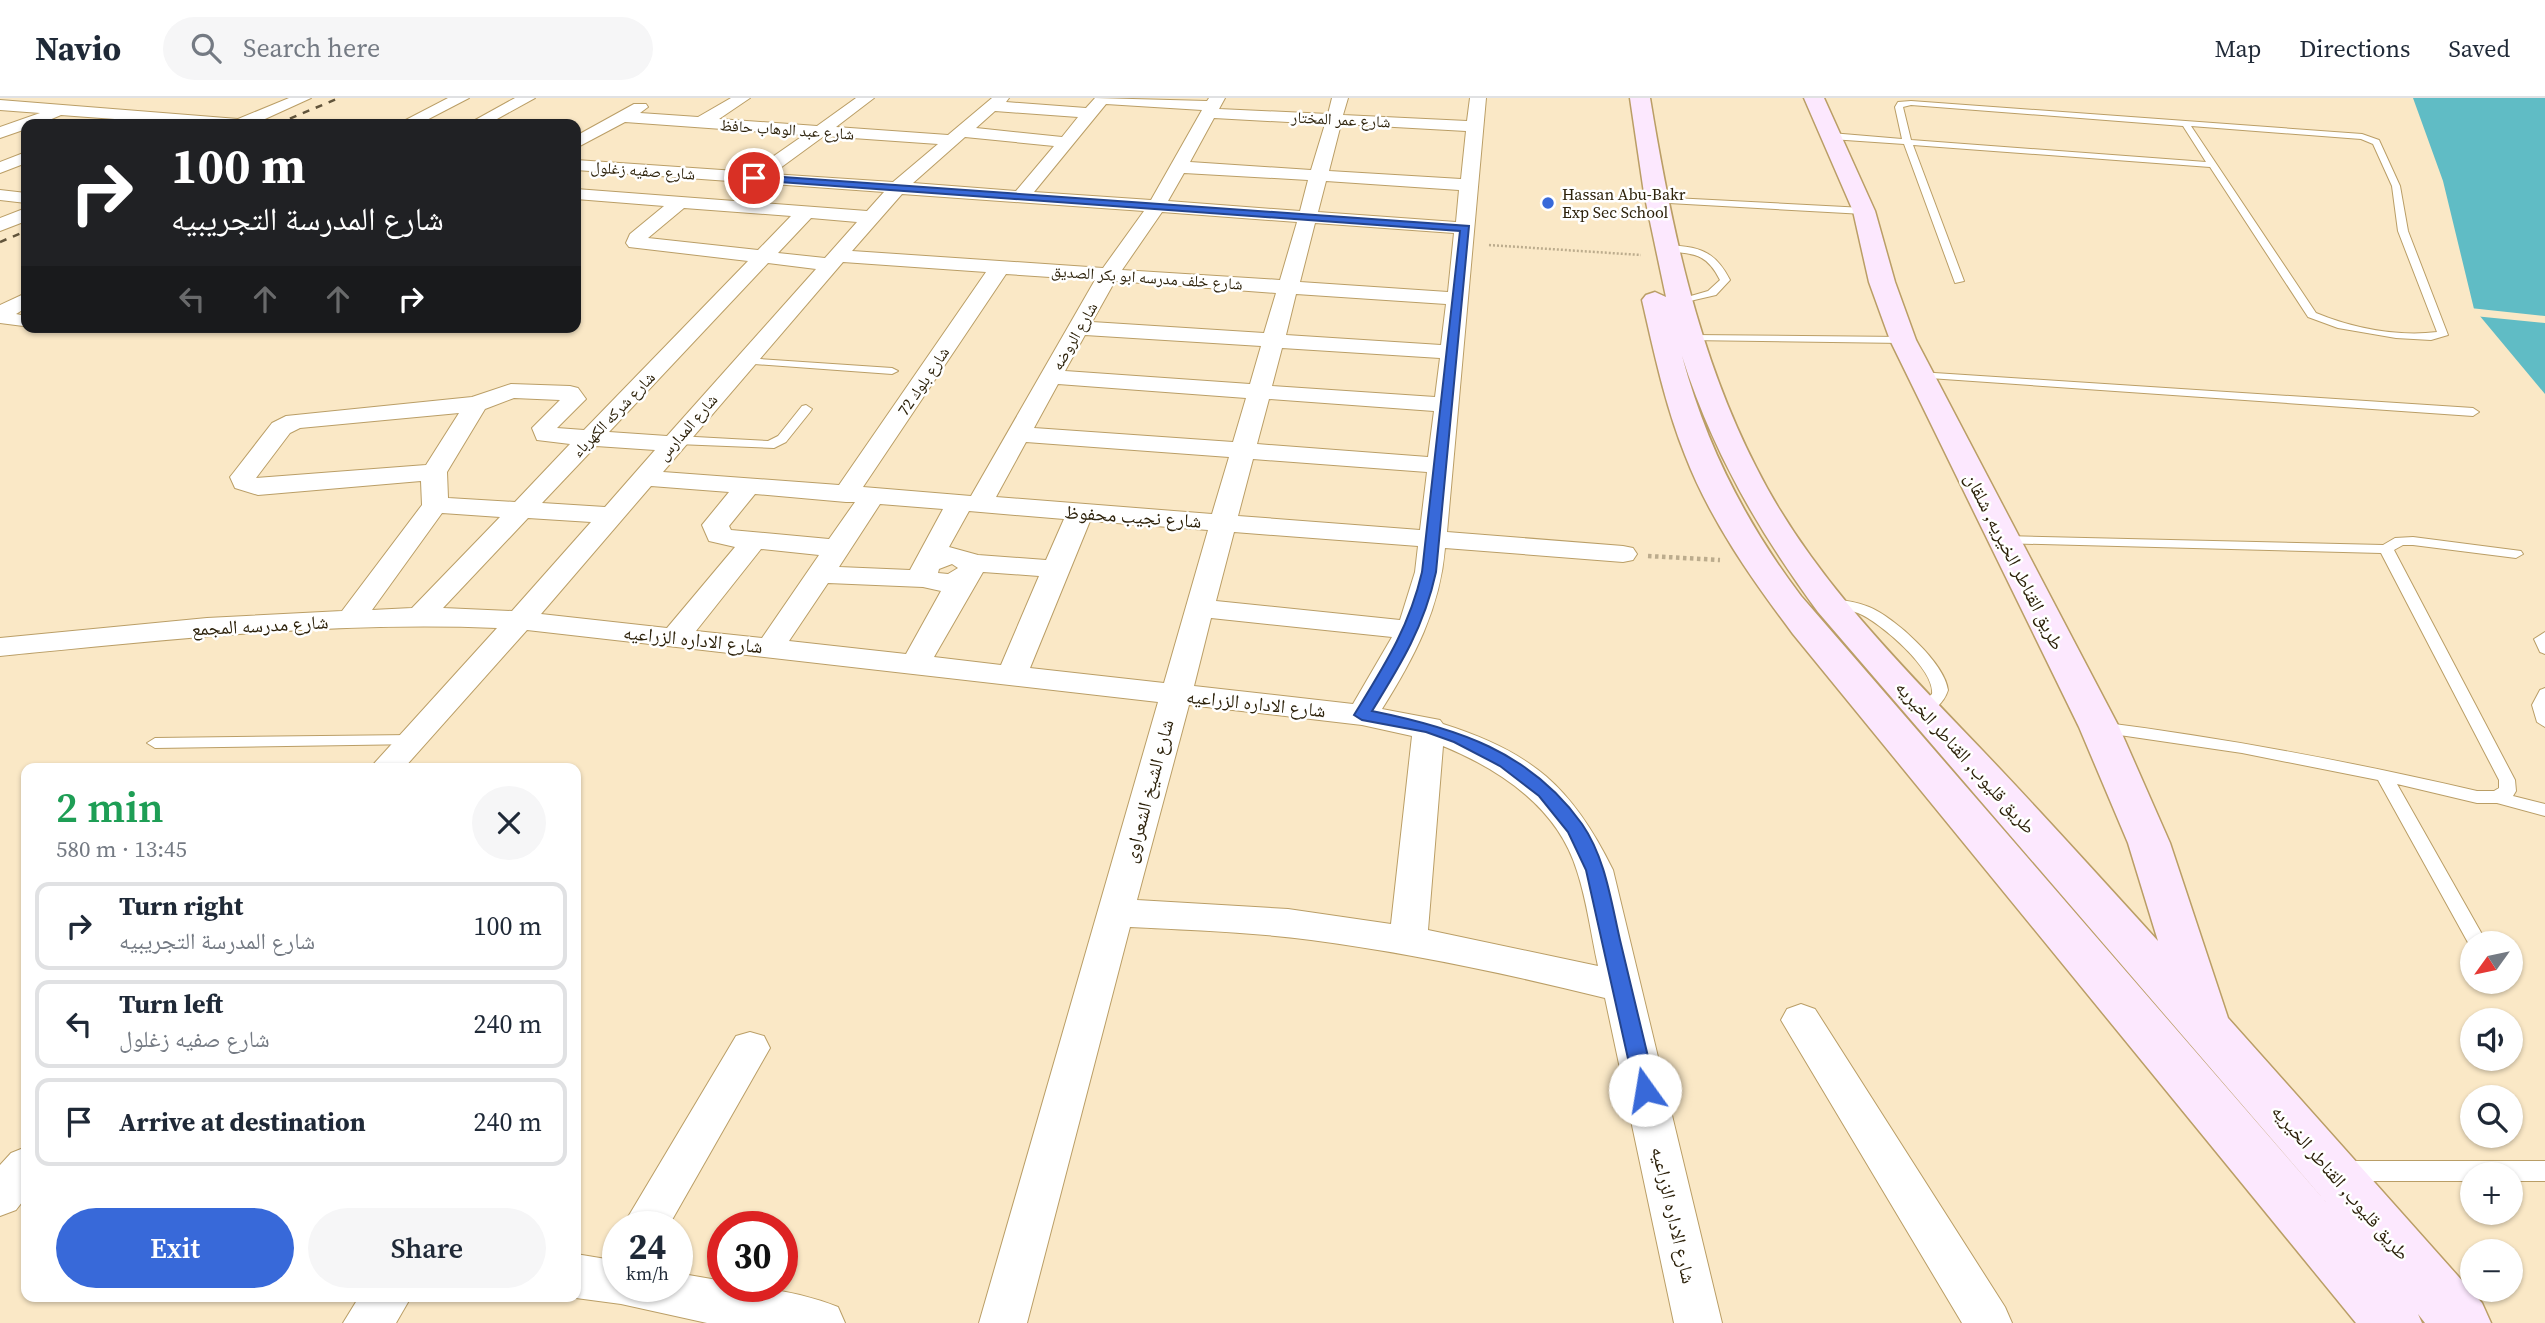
<!DOCTYPE html>
<meta charset="utf-8">
<style>
:root{--surface:#fff;--page:#f6f6f7;--text:#1f2937;--muted:#747a83;--line:#e0e1e3;--accent:#3869d9}
body{margin:0;font-family:"Source Serif 4","Noto Naskh Arabic",serif;background:var(--page);color:var(--text);height:100vh;display:flex;flex-direction:column;font-size:26px;white-space:nowrap}
*{box-sizing:border-box;margin:0}
p{font-size:23px;color:var(--muted)}
.icon{flex:none;width:38px;height:38px;fill:none;stroke:currentColor;stroke-width:2;stroke-linecap:round;stroke-linejoin:round}
.map{position:relative;flex:1;overflow:hidden}
.drawer{position:absolute;left:21px;top:665px;width:560px;height:539px;display:flex;flex-direction:column;background:var(--surface);border-radius:14px;box-shadow:0 2px 5px #0004}
.drawer>*{flex:none}
.hud{position:absolute;left:21px;top:21px;width:560px;height:214px;border-radius:14px;box-shadow:0 2px 5px #0004;background:#202124;color:#fff;overflow:hidden}
.needle{width:46px;rotate:237deg}
.controls{position:absolute;left:2460px;top:833px;display:grid;gap:14px}
.controls a{display:grid;place-items:center;width:63px;height:63px;border-radius:50%;background:var(--surface);box-shadow:0 2px 5px #0004;font-size:35px}
.speed{position:absolute;left:602px;top:1113px;display:flex;gap:14px;font-size:35px;font-weight:700;text-align:center}
.speed>*{display:grid;place-content:center;width:91px;height:91px;border-radius:50%;background:var(--surface);box-shadow:0 2px 5px #0004;line-height:1}
.speed small{font-size:18px;font-weight:400}
.speed .limit{border:10px solid #d22;background:#fff;color:#111}
.pin{position:absolute;display:grid;place-items:center;width:60px;height:60px;color:#fff;margin:-30px;border:4px solid #fff;border-radius:50%;box-shadow:0 2px 7px #0007}
.me{position:absolute;width:77px;margin:-38px;rotate:347deg;stroke-linejoin:round;filter:drop-shadow(0 0 5px #0008)}
.turn{display:flex;align-items:center;gap:24px;height:147px;padding:0 35px;font-size:32px}
.turn .icon{width:91px;height:91px;stroke-width:2.5}
.turn b{display:block;font-size:49px;line-height:60px}
.lanes{display:flex;align-items:center;height:66px;padding:0 35px;background:#0003;justify-content:center;gap:35px;direction:ltr}
.lanes .off{opacity:.35}
.round{display:grid;place-items:center;flex:none;width:74px;height:74px;border-radius:37px;background:var(--page)}
.overview{display:flex;align-items:center;justify-content:space-between;height:119px;padding:0 35px}
h1{font-size:42px;font-weight:600;line-height:52px;color:#1e9e55}
.primary-button{display:flex;gap:14px;margin-top:auto;padding:14px 35px}
.primary-button a{flex:1;height:80px;border-radius:42px;background:var(--accent);color:#fff;font-size:28px;font-weight:600;line-height:80px;text-align:center}
.primary-button a+a{background:var(--page);color:var(--text)}
ul{padding:0;list-style:none}
li{display:flex;align-items:center;gap:21px;height:88px;margin:0 14px 10px;padding:0 21px;border:4px solid var(--line);border-radius:14px}
li div{flex:1}
li b{display:block;font-size:26px}
li em{font-style:normal}
header{display:flex;align-items:center;gap:42px;box-sizing:border-box;height:98px;padding:0 35px;background:var(--surface);border-bottom:2px solid var(--line)}
header strong{font-size:33px}
nav{display:flex;gap:38px;margin-inline-start:auto;font-size:24px}
.search{width:490px;height:63px;background:var(--page);display:flex;align-items:center;gap:18px;box-sizing:border-box;padding:0 24px;border-radius:38px;color:var(--muted);font-size:26px}
.map>svg:first-child{display:block}
.water{fill:#60bcc5}
.pier{fill:#fae8c6}
.lines{fill:none;stroke-linecap:round;stroke-linejoin:round}
.lane-casing{stroke:#ba9e66;stroke-width:2}
.street-casing{stroke:#ba9e66;stroke-width:2}
.secondary-casing{stroke:#ba9e66;stroke-width:3}
.path-far1{stroke:#bcac8d;stroke-width:2.5;stroke-dasharray:2 2;stroke-linecap:butt}
.path{stroke:#bcac8d;stroke-width:4.5;stroke-dasharray:3.5 3.5;stroke-linecap:butt}
.lane{fill:#fff;fill-rule:evenodd}
.street{fill:#fff;fill-rule:evenodd}
.secondary{fill:#fce8fe;fill-rule:evenodd}
.rail{stroke:#61543b;stroke-width:2.5;stroke-dasharray:7 7;stroke-linecap:butt}
.route{fill:#3869d9;stroke:#24448d;stroke-width:2}
.poi-dot{fill:#3869d9;stroke:#fff;stroke-width:2.5}
.labels{text-anchor:middle;dominant-baseline:central;stroke-width:5;stroke-linejoin:round;paint-order:stroke}
.far-street-label{font-size:16px;fill:#2d220b;stroke:#fff}
.far-poi-label{font-size:16px;fill:#2d220b;stroke:#fff;text-anchor:start}
.street-label{font-size:19px;fill:#2d220b;stroke:#fff}
</style>
<header>
<strong>Navio</strong>
<div class="search"><svg class="icon" aria-label="search" viewBox="0 0 24 24"><circle cx="10" cy="10" r="6"/><path d="M15 15l6 6"/></svg>Search here</div>
<nav><a>Map</a><a>Directions</a><a>Saved</a></nav>
</header>
<div class="map">
<svg width="2545" height="1225" viewBox="0 0 2545 1225">
<rect width="100%" height="100%" fill="#fae8c6"/>
<path class="water" d="M2413,0h132v296l-71,-85 -31,-128z"/>
<path class="pier" d="M2470,210l75,8v7l-71,-7z"/>
<g class="lines">
<g class="lane-casing">
<path id="lane" d="M1911,3l451,33 17,6 21,46 8,45 40,104 -17,5 -35,-2 -58,-10 -30,-11 -98,-150 -297,-22 51,136 -9,2 -51,-139 -73,-5 -4,-3 4,-3 71,6 -7,-32 3,-5zM1911,7l272,21 23,36 -295,-22 -8,-33zM2191,28l170,13 12,5 19,42 6,45 39,101c-39,5 -86,-4 -121,-19z
M1654,99l210,11 5,3 -5,3 -213,-12v-4z
M1666,147c32,2 48,4 64,35l-14,15 -39,9v-4l31,-9 12,-11c-15,-30 -29,-25 -57,-30l-2,-2z
M1692,237l211,2 5,3 -5,3 -215,-3v-4z
M745,260l147,10 6,3 -6,3 -151,-11 -2,-2z
M1919,274l554,36 6,4 -6,4 -558,-39 -2,-2z
M806,307l6,4 -2,3 -24,30 -12,6 -97,-4 -6,-4 6,-4 91,5 10,-5 24,-30z
M2004,438l379,9 12,-7 18,-1 108,14 2,3 -7,4 -103,-13h-10l-9,5 121,230 1,11 -3,5 32,8v12l-48,-13h-20l-80,-19 90,159h-14l-2,5 -93,-168 -136,-27 -143,-21 -8,-5 8,-5c127,16 253,40 378,69h17l5,-3v-8l-118,-227 -382,-10 -2,-3z
M1831,501c13,1 26,3 38,8 25,10 76,56 79,83 -4,13 -16,25 -31,22l-2,-4 17,-14c3,-25 -52,-72 -74,-81 -10,-4 -21,-4 -32,-7l-2,-3 2,-3z
M2545,534v22l-5,-2 -6,-13z
M2545,590v39l-8,-5 -5,-17 8,-15z
M412,637l6,1 2,4 -2,4 -263,4 -8,-5 8,-5z
M2344,1063h201v20h-34v-7h-38v7h-129l-8,-3 -3,-7 3,-7z"/>
</g>
<g class="street-casing">
<path id="street" d="M289,0h22l-57,26h-72l-121,-9 -21,9h-14v5l-26,9v-11l40,-14 -40,-3v-10l238,19z
M448,0h21l-50,26h-21z
M515,0h20l-47,26h-20z
M731,0h19l-31,21 98,7 39,-28h18l-38,29 112,8 44,-37h17l-3,4 80,6 9,-10 112,3 2,-3h16l-6,11 109,5 4,-16h16l-5,17 124,6 3,-23h16l-39,434 176,14 10,2 4,6 -4,6 -10,2 -178,-14c-5,61 -31,110 -63,161l58,11 3,4c89,28 129,63 170,146l109,453h-48l-69,-325c-97,-24 -195,-45 -294,-58 -60,-8 -120,-10 -181,-13l-103,396h-48l179,-621 -631,-72 -123,138h-34l127,-140c-166,-7 -332,12 -497,28v-18l207,-20 135,-7 80,-106 -1,-24 -163,14 -23,-7 -5,-11 4,-5 38,-49 14,-7 186,-19 39,-13 59,2 8,2 8,11 -29,29 27,2 164,-169 -119,-14 -3,-4 4,-9 34,-28 -88,-7v-10l291,22 17,-19 -308,-22v-10l175,12 53,-37 -179,-13 -49,26v-12l58,-32h12l2,3 -8,6 58,4zM1106,6l96,6 -51,90 -117,-8zM995,13l83,6 -16,20 -86,-9zM1214,20l111,6 -14,46 -121,-8zM1341,26l125,7 -5,48 -132,-8zM824,38l114,8 -45,38 -121,-8zM965,39l89,9 -38,45 -103,-8zM1184,75l124,7 -8,31 -132,-10zM1326,83l133,9 -3,32 -138,-10zM902,96l242,17 -41,57 -251,-17zM684,110l107,8 -33,34 -110,-12zM1162,114l135,10 -17,58 -158,-10zM811,120l46,4 -32,36 -47,-5zM1315,125l139,10 -6,59 -148,-10zM843,164l143,10 -147,213 -176,-13zM768,165l48,6 -149,167 -58,-4zM1006,176l89,6 -124,216 -108,-9zM1115,183l161,12 -12,40 -172,-11zM1296,196l150,10 -5,41 -155,-10zM1085,237l176,11 -11,38 -185,-13zM1282,250l158,10 -5,39 -163,-11zM1058,286l188,14 -13,44 -199,-14zM514,300l46,2 -28,28 5,12 33,4 -55,58 -67,-4 -1,-26 38,-63zM1269,301l165,12 -6,46 -171,-13zM459,315l-33,52 -170,13 34,-45 10,-5zM1026,344l203,15 -17,57 -216,-17zM596,348l59,4 -50,57 -63,-4zM1253,361l174,13 -7,58 -182,-14zM651,388l78,6 -27,33 7,16 26,6 -68,81 -126,-14zM755,396l91,8h9l-26,37 -98,-9 -2,-4zM880,406l63,5 -33,61 -71,-3zM969,413l95,8 -18,41 -68,-5 -29,-8zM442,415l58,4 -88,91 -40,2zM528,420l63,4 -79,89 -69,-3zM1090,423l118,9 -44,153 -134,-15zM1234,434l184,14 -3,26 -15,48 -184,-19zM761,451l58,6 -57,83 -66,-7zM952,466l6,4 -10,6 -10,-1 1,-4zM983,474l56,4 -38,89 -67,-8zM828,485l95,4 18,4 -35,63 -117,-13zM1211,520l181,19 -39,67 -159,-18zM1189,607l173,20 50,11 -21,188 -103,-15 -151,-9zM1443,648c58,24 115,62 134,125 10,30 14,64 21,95l-170,-36z
M26,54v11l-26,10v-11z
M0,92l26,3v10l-26,-3z
M26,110v13l-26,10v-13z
M26,195v15l-10,6 10,2v11h5l-31,-4v-18z
M1801,906l14,5 190,298 7,16h-50l-181,-303 6,-11z
M750,934l14,4 6,12 -102,179h-46l114,-191z
M26,1049v50l-10,13 -16,6v-51l11,-12z
M576,1156l42,7v25h59v-13l46,8v5c38,0 80,7 115,21l7,16h-138l-86,-19 -45,-6z
M359,1199h52l-15,26h-53z"/>
</g>
<g class="secondary-casing">
<path id="secondary" d="M1630,0h20c21,127 47,254 106,369 54,108 144,197 227,284 59,62 117,126 175,190l-30,-98 -49,-116 -189,-387 -21,-58 -16,-71 -49,-113h20l51,113 20,71 21,58 203,387 51,116 58,175 254,285 9,20h-66l-7,-9 4,9h-66l-563,-689c-42,-56 -83,-114 -108,-179 -20,-50 -31,-103 -43,-155l4,-5 9,-3 11,5 -22,-104zM1682,258c30,95 77,176 136,256l513,596 -530,-612c-56,-74 -95,-151 -119,-240z"/>
</g>
<path class="path-far1" d="M1489,147l152,10"/>
<path class="path" d="M1648,458l72,4"/>
<use href="#lane" class="lane"/>
<use href="#street" class="street"/>
<use href="#secondary" class="secondary"/>
<path class="rail" d="M277,26l62,-26
M0,144l26,-11"/>
</g>
<path class="route" d="M754,77l715,51 -33,346c-12,55 -35,92 -64,139 84,17 158,40 210,113 23,33 29,77 38,116 12,50 24,100 36,150l-3,6 -8,3 -7,-3 -3,-6 -49,-220 -18,-38 -29,-36 -39,-30 -46,-24 -28,-10 -64,-12 -8,-5c30,-49 55,-87 68,-143l38,-341 -709,-51z"/>
<circle class="poi-dot" cx="1548" cy="105" r="7"/>
<g class="labels">
<g class="far-street-label">
<text transform="translate(1341 21) rotate(3)">شارع عمر المختار</text>
<text transform="translate(787 31) rotate(4)">شارع عبد الوهاب حافظ</text>
<text transform="translate(643 72) rotate(4)">شارع صفيه زغلول</text>
<text transform="translate(1147 179) rotate(4)">شارع خلف مدرسه ابو بكر الصديق</text>
<text transform="translate(1074 238) rotate(-60)">شارع الروضه</text>
<text transform="translate(923 283) rotate(-56)">شارع بلوك 72</text>
<text transform="translate(613 316) rotate(-46)">شارع شركه الكهرباء</text>
<text transform="translate(687 329) rotate(-49)">شارع المدارس</text>
</g>
<g class="far-poi-label">
<text x="1562" y="96">Hassan Abu-Bakr<tspan x="1562" dy="18">Exp Sec School</tspan></text>
</g>
<g class="street-label">
<text transform="translate(1133 418) rotate(4)">شارع نجيب محفوظ</text>
<text transform="translate(2015 463) rotate(63)">طريق القناطر الخيريه, شلقان</text>
<text transform="translate(260 527) rotate(-3)">شارع مدرسه المجمع</text>
<text transform="translate(693 541) rotate(6)">شارع الاداره الزراعيه</text>
<text transform="translate(1256 605) rotate(6)">شارع الاداره الزراعيه</text>
<text transform="translate(1966 659) rotate(48)">طريق قليوب, القناطر الخيريه</text>
<text transform="translate(1148 693) rotate(-75)">شارع الشيخ الشعراوى</text>
<text transform="translate(2341 1084) rotate(49)">طريق قليوب, القناطر الخيريه</text>
<text transform="translate(1674 1117) rotate(77)">شارع الاداره الزراعيه</text>
</g>
</g>
</svg>
<div class="controls">
<a><svg class="needle" viewBox="-14 -14 28 28"><path d="M0-13l5 13h-10z" fill="#e53935"/><path d="M0 13l5-13h-10z" fill="#747a83"/></svg></a>
<a><svg class="icon" aria-label="sound" viewBox="0 0 24 24"><path d="M4 9h4l5-4v14l-5-4H4zM17 9q2 3 0 6"/></svg></a>
<a><svg class="icon" aria-label="search" viewBox="0 0 24 24"><circle cx="10" cy="10" r="6"/><path d="M15 15l6 6"/></svg></a>
<a>+</a>
<a>−</a>
</div>
<div class="speed"><div>24<small>km/h</small></div><div class="limit">30</div></div>
<div class="pin" style="left:754px;top:80px;background:#d93025"><svg class="icon" aria-label="arrive" viewBox="0 0 24 24"><path d="M6 21V4h12l-3 4 3 4H6"/></svg></div>
<svg class="me" style="left:1645px;top:992px" viewBox="-20 -20 40 40"><circle r="19" fill="#fff"/><path d="M0-13L10 11 0 6-10 11z" fill="#3869d9"/></svg>
<div class="hud">
<div class="turn"><svg class="icon" aria-label="right" viewBox="0 0 24 24"><path d="M7 20v-9h11M14 6l5 5-5 5"/></svg><div><b>100 m</b>شارع المدرسة التجريبيه</div></div>
<div class="lanes"><svg class="icon off" aria-label="left" viewBox="0 0 24 24"><path d="M17 20v-9H6M10 6l-5 5 5 5"/></svg><svg class="icon off" aria-label="ahead" viewBox="0 0 24 24"><path d="M12 20V5M6 11l6-6 6 6"/></svg><svg class="icon off" aria-label="ahead" viewBox="0 0 24 24"><path d="M12 20V5M6 11l6-6 6 6"/></svg><svg class="icon" aria-label="right" viewBox="0 0 24 24"><path d="M7 20v-9h11M14 6l5 5-5 5"/></svg></div>
</div>
<section class="drawer">
<div class="overview"><div><h1>2 min</h1><p>580 m · 13:45</p></div><a class="round"><svg class="icon" aria-label="close" viewBox="0 0 24 24"><path d="M6 6l12 12M18 6L6 18"/></svg></a></div>
<ul>
<li><svg class="icon" aria-label="right" viewBox="0 0 24 24"><path d="M7 20v-9h11M14 6l5 5-5 5"/></svg><div><b>Turn right</b><p>شارع المدرسة التجريبيه</p></div><em>100 m</em></li>
<li><svg class="icon" aria-label="left" viewBox="0 0 24 24"><path d="M17 20v-9H6M10 6l-5 5 5 5"/></svg><div><b>Turn left</b><p>شارع صفيه زغلول</p></div><em>240 m</em></li>
<li><svg class="icon" aria-label="arrive" viewBox="0 0 24 24"><path d="M6 21V4h12l-3 4 3 4H6"/></svg><div><b>Arrive at destination</b></div><em>240 m</em></li>
</ul>
<div class="primary-button"><a>Exit</a><a>Share</a></div>
</section>
</div>
